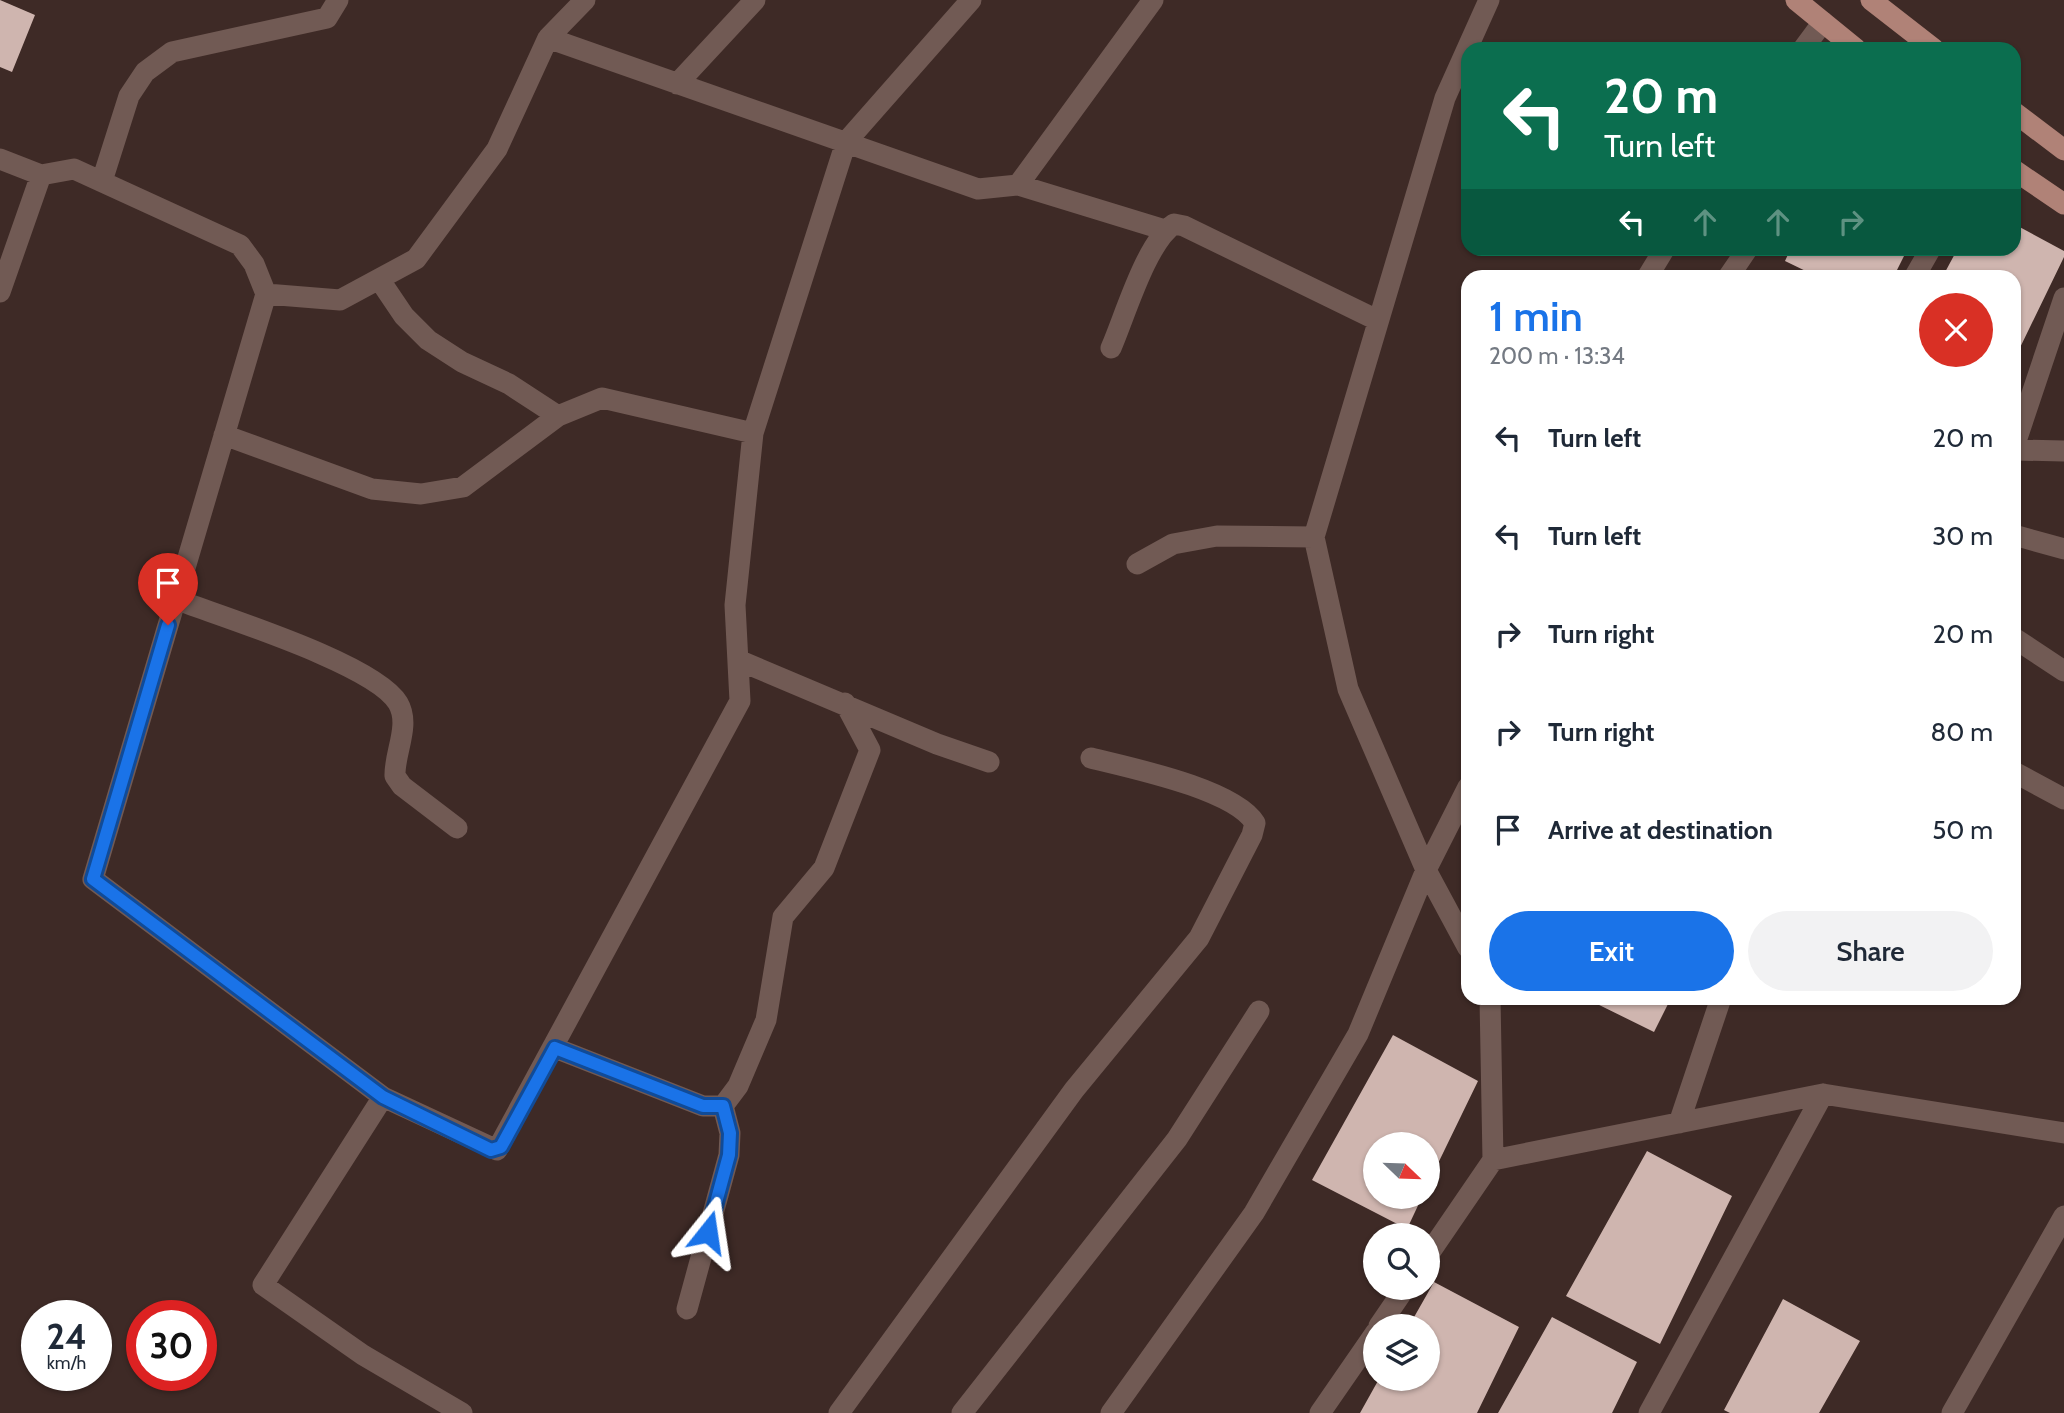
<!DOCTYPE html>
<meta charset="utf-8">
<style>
:root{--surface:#fff;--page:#f2f2f3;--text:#1f2937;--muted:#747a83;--accent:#1a73e8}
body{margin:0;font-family:Cabin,sans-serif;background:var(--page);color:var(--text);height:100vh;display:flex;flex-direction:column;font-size:26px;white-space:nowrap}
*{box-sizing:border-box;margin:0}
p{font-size:23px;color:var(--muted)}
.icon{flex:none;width:38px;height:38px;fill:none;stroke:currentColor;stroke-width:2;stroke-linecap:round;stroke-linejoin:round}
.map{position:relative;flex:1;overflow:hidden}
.panel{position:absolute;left:1461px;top:270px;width:560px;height:735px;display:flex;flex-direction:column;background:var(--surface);border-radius:21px;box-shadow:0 2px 5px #0004}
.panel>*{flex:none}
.top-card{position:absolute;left:1461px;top:42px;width:560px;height:214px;border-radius:21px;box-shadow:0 2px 5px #0004;background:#0b6e4f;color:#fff;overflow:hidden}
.needle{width:46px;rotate:113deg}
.tools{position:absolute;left:1363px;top:1132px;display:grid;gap:14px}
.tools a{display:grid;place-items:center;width:77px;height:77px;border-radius:50%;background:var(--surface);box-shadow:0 2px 5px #0004;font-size:35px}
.speed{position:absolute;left:21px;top:1300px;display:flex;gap:14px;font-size:35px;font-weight:700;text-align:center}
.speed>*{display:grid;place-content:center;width:91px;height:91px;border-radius:50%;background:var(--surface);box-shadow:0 2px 5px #0004;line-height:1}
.speed small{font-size:18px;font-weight:400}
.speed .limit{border:10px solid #d22;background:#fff;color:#111}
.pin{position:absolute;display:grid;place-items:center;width:60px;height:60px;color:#fff;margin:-72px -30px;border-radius:50% 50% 50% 0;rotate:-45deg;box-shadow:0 0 7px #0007}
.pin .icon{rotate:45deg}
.me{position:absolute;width:77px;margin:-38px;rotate:15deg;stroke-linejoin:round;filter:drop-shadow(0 0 5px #0008)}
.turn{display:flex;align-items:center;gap:24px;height:147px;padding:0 28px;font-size:32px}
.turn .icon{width:91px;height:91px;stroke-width:2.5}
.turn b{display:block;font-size:49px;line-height:60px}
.lanes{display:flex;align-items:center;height:66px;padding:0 28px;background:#0003;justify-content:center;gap:35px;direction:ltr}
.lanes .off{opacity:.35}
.round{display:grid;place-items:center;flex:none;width:74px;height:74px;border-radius:37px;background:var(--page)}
.overview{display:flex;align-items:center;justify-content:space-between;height:119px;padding:0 28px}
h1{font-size:42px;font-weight:600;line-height:52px;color:var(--accent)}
.action{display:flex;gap:14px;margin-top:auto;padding:14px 28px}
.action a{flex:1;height:80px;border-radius:42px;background:var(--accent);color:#fff;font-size:28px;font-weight:600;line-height:80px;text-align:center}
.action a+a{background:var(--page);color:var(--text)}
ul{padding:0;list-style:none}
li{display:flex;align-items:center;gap:21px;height:98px;padding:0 28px}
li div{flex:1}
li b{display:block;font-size:26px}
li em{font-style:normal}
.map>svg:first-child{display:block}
.building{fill:#cfb5af}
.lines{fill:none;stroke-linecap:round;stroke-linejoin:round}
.minor{stroke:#715a54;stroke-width:21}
.major{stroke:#b08277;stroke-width:21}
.route-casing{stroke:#114b97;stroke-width:18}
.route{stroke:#1a73e8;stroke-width:12}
</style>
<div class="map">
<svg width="2064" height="1413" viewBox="0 0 2064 1413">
<rect width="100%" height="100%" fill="#3e2a26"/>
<path class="building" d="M0,0l35,15 -23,57 -12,-5z
M2014,224l50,27v6l-50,103v-84h-71l15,-28h56z
M1791,248h117l-14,28h-78l-31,-15z
M1585,998h86l-17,34z
M1393,1035l85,46 -50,103v-40h-52v53h46l-15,32 -95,-49z
M1647,1151l85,45 -72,148 -94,-48z
M1434,1282l85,45 -42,86h-117l19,-34h49v-53h-19z
M1783,1299l77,42 -41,72h-89l-6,-3z
M1552,1317l85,45 -25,51h-114z"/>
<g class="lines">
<path class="minor" d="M585,0l-37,38 430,151 40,-4 135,-185
M1803,49l20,-27
M677,84l78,-84
M0,159l41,16 -41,117
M41,175l33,-6 166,76 14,19 12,30 -173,585 290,218 114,53 243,-449 -5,-96 18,-172 93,-291 125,-142
M102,181l27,-85 16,-24 27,-20 155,-34 11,-18
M1018,185l147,45
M1648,276l17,-28
M1729,276l19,-28
M1915,276l16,-28
M379,279l25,37 24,24 34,22 47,22 49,32
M266,294l74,6 76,-41 81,-110 51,-111
M1111,348c14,-32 35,-105 63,-124l10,2 193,94
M224,435l148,54 49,5 42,-7 95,-71 44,-18 151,35
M2014,447l50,-149
M2014,450l50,1
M2014,535l50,14
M1137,564l36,-20 44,-8 97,1
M175,599c47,18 200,65 223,104 13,22 -4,50 -3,73l7,10 55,42
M2014,638l50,33
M738,660l199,84 52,18
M2014,772l50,27
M1468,787l-42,83 42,78
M555,1048l148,58h20l15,-20 28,-66 17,-103 41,-49 46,-118 -25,-47
M383,1097l-120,188 100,70 99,58
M1679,1123l42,-125
M1493,1160l330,-66 241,39
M1428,1255l65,-95 -3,-162
M687,1309l42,-154 1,-22 -7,-27
M1379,1326l26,-38
M839,1413l235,-323 125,-152 53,-103 3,-12c-21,-34 -124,-55 -164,-65
M962,1413l215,-274 82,-128
M1111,1413l143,-200 104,-179 68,-164 -78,-181 -34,-152 131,-439 44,-98
M1320,1413l56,-81
M1649,1413l174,-319
M1952,1413l112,-197"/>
<path class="major" d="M1796,0l60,49
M1871,0l63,49
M2014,112l50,38
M2014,170l50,34"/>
</g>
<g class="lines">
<g class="route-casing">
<path id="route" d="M168,625l-75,254 290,218 108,53 10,-3 54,-99 148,58h20l7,27 -1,22 -21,77"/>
</g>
<use href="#route" class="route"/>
</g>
</svg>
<div class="tools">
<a><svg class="needle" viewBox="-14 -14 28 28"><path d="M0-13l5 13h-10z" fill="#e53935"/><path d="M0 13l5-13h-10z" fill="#747a83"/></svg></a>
<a><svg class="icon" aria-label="search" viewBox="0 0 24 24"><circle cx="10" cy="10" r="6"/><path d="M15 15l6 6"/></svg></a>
<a><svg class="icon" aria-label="layers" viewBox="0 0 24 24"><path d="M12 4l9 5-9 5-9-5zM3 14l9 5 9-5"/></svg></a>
</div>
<div class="speed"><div>24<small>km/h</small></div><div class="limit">30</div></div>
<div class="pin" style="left:168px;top:625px;background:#d93025"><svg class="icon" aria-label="arrive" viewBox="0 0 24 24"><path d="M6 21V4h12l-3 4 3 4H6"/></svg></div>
<svg class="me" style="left:708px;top:1232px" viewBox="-20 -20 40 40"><path d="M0-17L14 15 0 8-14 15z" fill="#1a73e8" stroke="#fff" stroke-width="4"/></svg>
<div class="top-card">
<div class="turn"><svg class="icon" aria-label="left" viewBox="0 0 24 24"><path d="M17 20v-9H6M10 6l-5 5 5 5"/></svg><div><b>20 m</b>Turn left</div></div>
<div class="lanes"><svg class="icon" aria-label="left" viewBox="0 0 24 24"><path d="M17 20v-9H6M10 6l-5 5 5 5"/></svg><svg class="icon off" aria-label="ahead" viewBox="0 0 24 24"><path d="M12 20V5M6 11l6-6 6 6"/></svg><svg class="icon off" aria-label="ahead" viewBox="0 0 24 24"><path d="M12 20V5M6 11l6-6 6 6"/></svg><svg class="icon off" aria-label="right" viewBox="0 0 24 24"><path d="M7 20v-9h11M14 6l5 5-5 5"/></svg></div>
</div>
<section class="panel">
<div class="overview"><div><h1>1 min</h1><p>200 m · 13:34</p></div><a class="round" style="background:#d93025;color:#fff"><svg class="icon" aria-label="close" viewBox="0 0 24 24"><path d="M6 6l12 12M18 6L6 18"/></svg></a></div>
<ul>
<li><svg class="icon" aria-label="left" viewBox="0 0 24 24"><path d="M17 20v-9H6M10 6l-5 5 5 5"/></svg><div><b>Turn left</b></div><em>20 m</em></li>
<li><svg class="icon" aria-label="left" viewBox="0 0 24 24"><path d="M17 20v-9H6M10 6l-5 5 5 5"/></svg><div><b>Turn left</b></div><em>30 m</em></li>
<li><svg class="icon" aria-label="right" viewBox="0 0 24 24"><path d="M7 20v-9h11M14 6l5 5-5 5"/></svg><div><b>Turn right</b></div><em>20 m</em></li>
<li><svg class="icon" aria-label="right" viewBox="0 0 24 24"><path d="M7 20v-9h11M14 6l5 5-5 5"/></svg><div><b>Turn right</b></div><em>80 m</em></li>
<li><svg class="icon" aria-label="arrive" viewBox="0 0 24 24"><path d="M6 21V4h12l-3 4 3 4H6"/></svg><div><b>Arrive at destination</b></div><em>50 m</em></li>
</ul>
<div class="action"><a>Exit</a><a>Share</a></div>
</section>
</div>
